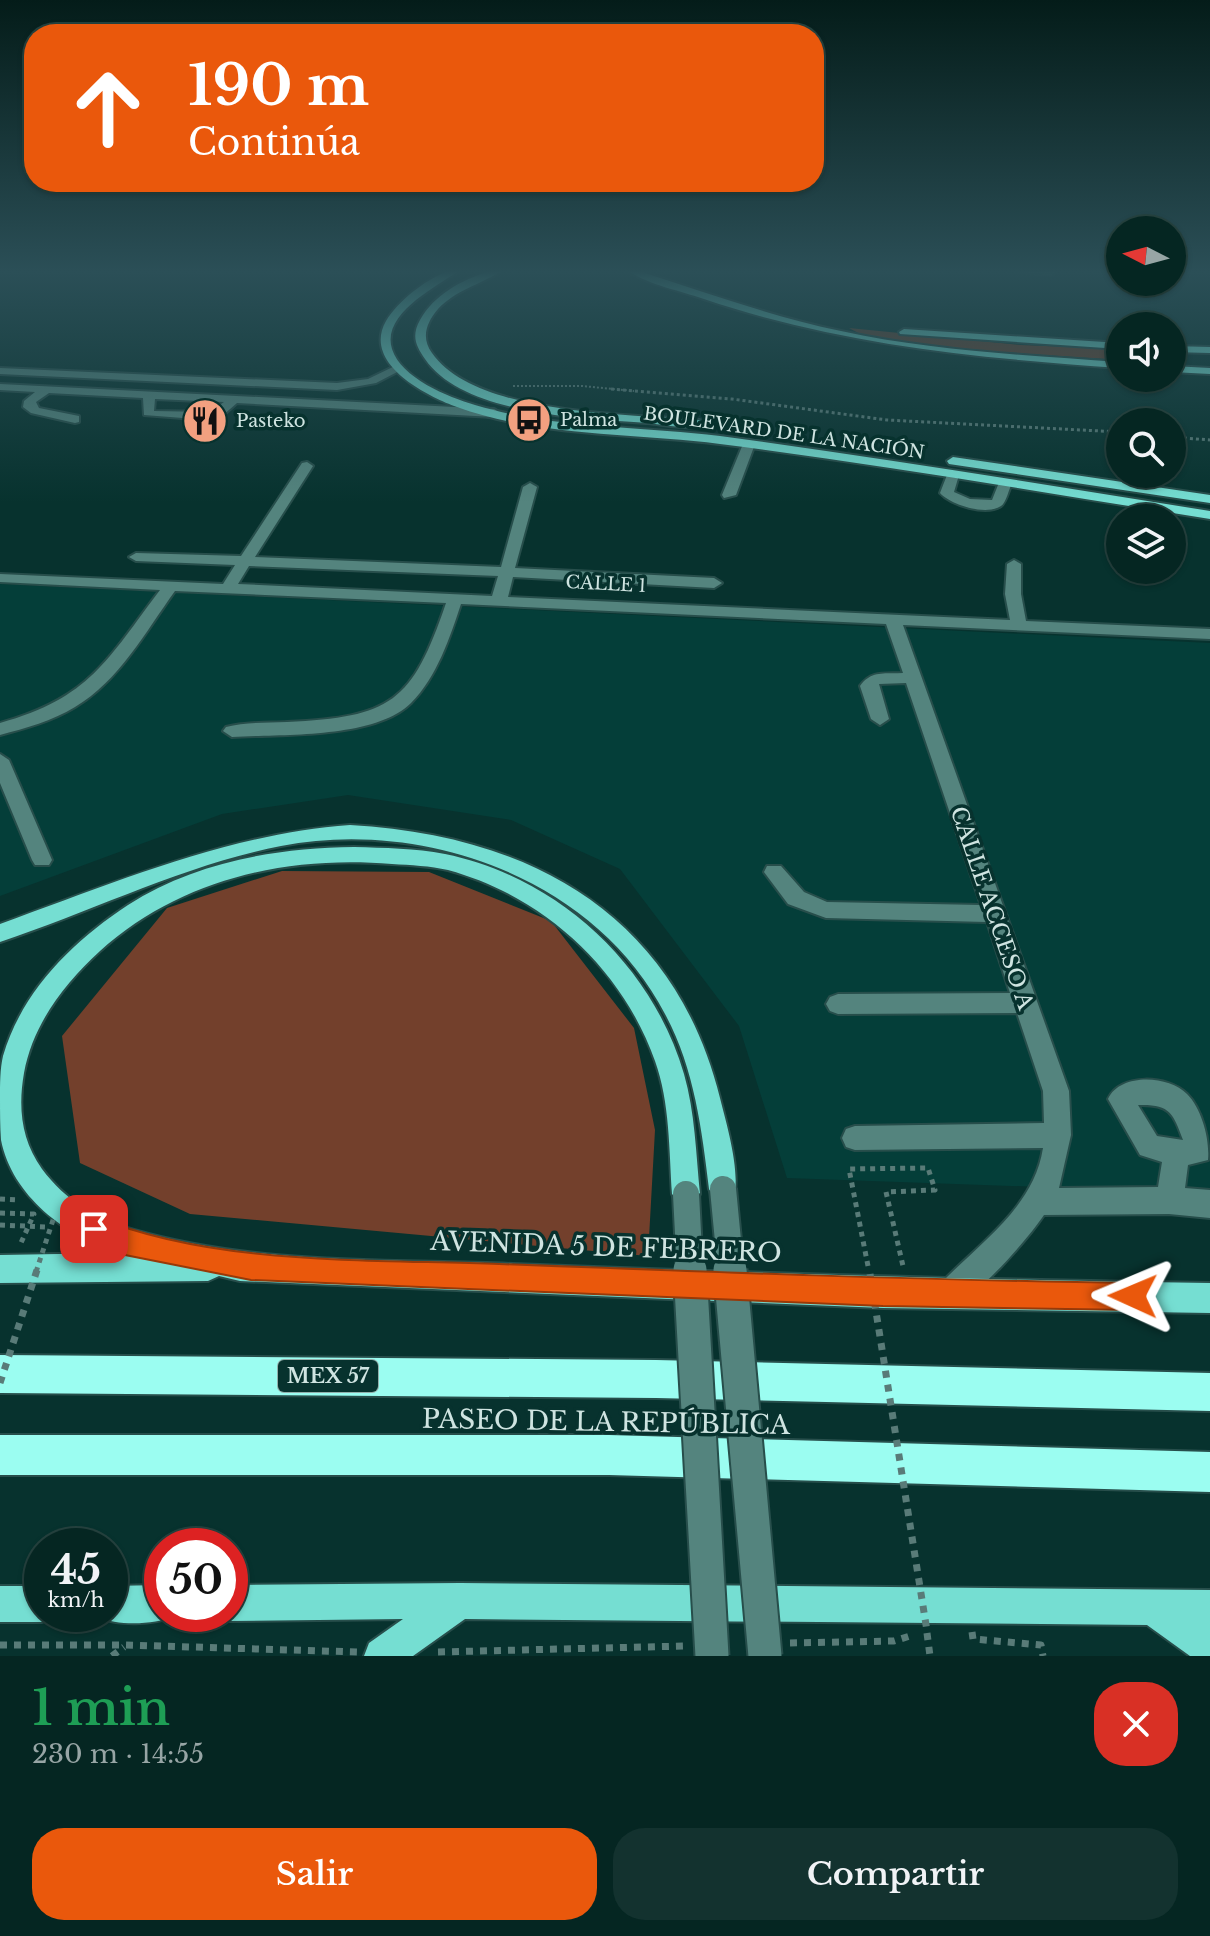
<!DOCTYPE html>
<html lang="es">
<meta charset="utf-8">
<style>
:root{--surface:#052622;--page:#13322f;--text:#f1f3f6;--muted:#97a5a5;--line:#264340;--accent:#ea580c}
body{margin:0;font-family:"Libre Baskerville",serif;background:var(--page);color:var(--text);height:100vh;display:flex;flex-direction:column;font-size:30px;white-space:nowrap}
*{box-sizing:border-box;margin:0}
p{font-size:26px;color:var(--muted)}
.icon{flex:none;width:44px;height:44px;fill:none;stroke:currentColor;stroke-width:2;stroke-linecap:round;stroke-linejoin:round}
.map{position:relative;height:1656px;overflow:hidden}
.sheet{display:flex;flex-direction:column;background:var(--surface);flex:1}
.sheet>*{flex:none}
.hud{position:absolute;left:24px;top:24px;width:800px;height:168px;border-radius:32px;box-shadow:0 2px 6px #0004,0 0 0 2px var(--line);background:#ea580c;color:#fff;overflow:hidden}
.needle{width:52px;rotate:276deg}
.fabs{position:absolute;left:1106px;top:216px;display:grid;gap:16px}
.fabs a{display:grid;place-items:center;width:80px;height:80px;border-radius:50%;background:var(--surface);box-shadow:0 2px 6px #0004,0 0 0 2px var(--line);font-size:40px}
.speed{position:absolute;left:24px;top:1528px;display:flex;gap:16px;font-size:40px;font-weight:700;text-align:center}
.speed>*{display:grid;place-content:center;width:104px;height:104px;border-radius:50%;background:var(--surface);box-shadow:0 2px 6px #0004,0 0 0 2px var(--line);line-height:1}
.speed small{font-size:20px;font-weight:400}
.speed .limit{border:12px solid #d22;background:#fff;color:#111}
.pin{position:absolute;display:grid;place-items:center;width:68px;height:68px;color:#fff;margin:-34px;border-radius:16px;box-shadow:0 4px 12px #0006}
.me{position:absolute;width:88px;margin:-44px;rotate:271deg;stroke-linejoin:round;filter:drop-shadow(0 0 6px #0008)}
.turn{display:flex;align-items:center;gap:28px;height:168px;padding:0 32px;font-size:36px}
.turn .icon{width:104px;height:104px;stroke-width:2.5}
.turn b{display:block;font-size:56px;line-height:68px}
.round{display:grid;place-items:center;flex:none;width:84px;height:84px;border-radius:32px;background:var(--page)}
.headline{display:flex;align-items:center;justify-content:space-between;height:136px;padding:0 32px}
h1{font-size:48px;font-weight:600;line-height:60px;color:#1e9e55}
.primary-button{display:flex;gap:16px;margin-top:auto;padding:16px 32px}
.primary-button a{flex:1;height:92px;border-radius:32px;background:var(--accent);color:#fff;font-size:32px;font-weight:600;line-height:92px;text-align:center}
.primary-button a+a{background:var(--page);color:var(--text)}
.map>svg:first-child{display:block}
.built{fill:#043e39}
.green{fill:#73402c}
.lines{fill:none;stroke-linecap:round;stroke-linejoin:round}
.minor-casing{stroke:#274e4b;stroke-width:4}
.major-casing{stroke:#274e4b;stroke-width:4}
.highway-casing{stroke:#274e4b;stroke-width:4}
.path-far3{stroke:#597b78;stroke-width:2;stroke-dasharray:2 2;stroke-linecap:butt}
.path-far2{stroke:#597b78;stroke-width:3;stroke-dasharray:3 3;stroke-linecap:butt}
.path-far1{stroke:#597b78;stroke-width:5;stroke-dasharray:5 5;stroke-linecap:butt}
.path{stroke:#597b78;stroke-width:7;stroke-dasharray:7 7;stroke-linecap:butt}
.minor{fill:#54847e;fill-rule:evenodd}
.major{fill:#75ded2;fill-rule:evenodd}
.highway{fill:#9bfdf1;fill-rule:evenodd}
.minor-bridge-far1-casing{stroke:#274e4b;stroke-width:30;stroke-linecap:butt}
.minor-bridge-casing{stroke:#274e4b;stroke-width:37;stroke-linecap:butt}
.path-bridge-far1{stroke:#597b78;stroke-width:5;stroke-dasharray:5 5;stroke-linecap:butt}
.path-bridge{stroke:#597b78;stroke-width:7;stroke-dasharray:7 7;stroke-linecap:butt}
.minor-bridge-far1{stroke:#54847e;stroke-width:26}
.minor-bridge{stroke:#54847e;stroke-width:33}
.route{fill:#ea580c;stroke:#983908;stroke-width:2}
.labels{text-anchor:middle;dominant-baseline:central;stroke-width:7;stroke-linejoin:round;paint-order:stroke}
.far-poi-label{font-size:18px;fill:#cfe4e1;stroke:#07322e;text-anchor:start}
.far-street-label{font-size:18px;fill:#cfe4e1;stroke:#07322e}
.shield{fill:#07322e;stroke:#93afab;stroke-width:2}
.shield-label{font-size:20px;font-weight:bold;fill:#cfe4e1}
.street-label{font-size:22px;fill:#cfe4e1;stroke:#07322e}
.near-street-label{font-size:26px;fill:#cfe4e1;stroke:#07322e}
</style>
<div class="map">
<svg width="1210" height="1656" viewBox="0 0 1210 1656">
<rect width="100%" height="100%" fill="#07322e"/>
<path class="built" d="M0,584l1210,59v550l-423,-15 -48,-152 -119,-157 -109,-49 -163,-25 -126,19 -222,82z"/>
<path class="green" d="M849,328l172,17 99,4v11l-167,-11 -91,-14z
M282,871l147,1 122,49 83,107 21,102 -7,126 -458,-42 -110,-51 -18,-127 105,-128z"/>
<g class="lines">
<g class="minor-casing">
<path id="minor" d="M1020,272h35l-4,3z
M1135,282h10l4,5 -8,2z
M397,365l5,3 -1,2 -25,13 -39,7 -337,-16v-6l337,15 31,-4z
M0,384l494,25 6,4 -6,4 -257,-14 -15,13 -13,4 -65,-5 -1,-17 -94,-5 -13,9 3,6 40,8v6l-4,1 -44,-10 -8,-6 1,-6 11,-9 -35,-2zM155,399l69,3 -15,10 -55,-1z
M749,440l6,4 -19,51 -12,3 -2,-3 21,-51z
M307,462l6,4 -58,91 246,10 22,-80 7,-4 7,4 -22,81 199,10 8,5 -8,5 -201,-11 -5,20 502,23 -5,-26 2,-30 7,-4 7,4v30l5,27 184,8v10l-307,-14 166,466 2,44 -12,53 99,-1 4,-25 -22,-7 -32,-56c12,-26 60,-24 79,-5 15,15 23,46 21,66l-20,5 -3,23 25,2v28l-41,-4 -125,1c-17,25 -67,82 -93,93l-10,-5 -5,-10 5,-10c39,-40 93,-76 102,-135l-188,2 -9,-3 -4,-9 4,-9 9,-3 189,-3 -1,-32 -26,-78 -179,1 -8,-3 -4,-7 4,-7 8,-3 172,-1 -23,-71 -161,-4 -38,-14 -24,-32 3,-6h14l23,26 23,10 154,3 -75,-222 -27,1 10,35 -9,6 -9,-6 -11,-33c11,-16 25,-12 43,-13l-17,-49 -425,-20c-11,33 -24,73 -50,99 -36,36 -130,31 -179,34l-9,-6 3,-4c19,-5 41,-4 61,-5 104,-5 125,-19 159,-119l-271,-12c-29,40 -56,90 -100,116 -23,14 -49,21 -75,28v-12c90,-25 107,-63 160,-133l-160,-8v-8l223,10 12,-19 -99,-4 -7,-4 7,-4 105,3 61,-93zM249,566l249,10 -6,20 -254,-12zM1138,1105c31,-1 35,7 45,35l-26,-4z
M953,471l6,4 -5,17 16,7 22,1 8,-20h10l2,3c-3,6 -6,20 -11,23 -15,10 -50,-1 -61,-13l7,-18z
M0,754l9,6 43,100 -3,5h-14l-3,-5 -32,-77z"/>
</g>
<g class="major-casing">
<path id="major" d="M446,272h11c-21,15 -76,42 -65,77 9,29 56,48 83,56 79,24 164,21 245,31 164,22 327,49 490,75v8c-163,-26 -326,-54 -490,-75 -87,-11 -180,-7 -263,-37 -32,-12 -95,-44 -71,-86 13,-21 38,-40 60,-49z
M488,272h12c-21,13 -44,18 -62,37 -12,14 -17,29 -6,44 43,62 196,61 267,67l4,1v6c-17,2 -37,-2 -55,-4 -61,-4 -185,-8 -223,-64 -9,-13 -14,-23 -5,-39 14,-25 41,-40 68,-48z
M630,272h12c66,21 131,45 199,59 91,20 186,24 279,31v6c-142,-10 -280,-23 -416,-69 -23,-8 -54,-14 -74,-27z
M904,329l216,14v6l-220,-15 -1,-2z
M1172,346l38,1v6l-38,-1z
M1172,366l38,2v6l-38,-2z
M953,457l257,38v8l-261,-39 -2,-3z
M350,825c179,10 324,88 370,273 6,24 22,78 13,100l-10,4 -10,-4 -4,-9c-7,-59 -15,-122 -44,-175 -70,-135 -240,-196 -384,-168 -97,19 -188,65 -281,96v-18c114,-41 228,-90 350,-99z
M354,847c30,1 61,1 91,7 112,23 207,110 239,220 11,38 12,80 16,120l-4,9 -10,4 -10,-4 -4,-9c-3,-44 -2,-91 -17,-133 -33,-93 -112,-165 -207,-191 -18,-4 -37,-5 -56,-6 -105,-9 -212,15 -292,87 -36,33 -67,73 -76,122 -6,34 -3,67 18,96 23,31 55,51 92,61 121,35 254,29 379,34 233,9 465,16 697,19v30l-327,-5 -643,-27 -21,-5 -11,5 -208,2v-28l117,-2c-51,-17 -105,-57 -116,-113 -1,-13 -1,-29 -1,-42 0,-14 0,-29 3,-42 19,-65 70,-115 125,-151 67,-43 148,-57 226,-58z
M460,1583l750,7v66h-20l-43,-31 -682,-6 -52,37h-49l5,-13 34,-24 -173,2 -13,-7h13v-29z
M162,1585v29l13,2c-22,9 -56,10 -78,1l-1,-3h14v-28z
M0,1586h42v28h14l-1,3 -13,5h-42z"/>
</g>
<g class="highway-casing">
<path id="highway" d="M0,1355l656,5 554,13v38l-554,-13 -656,-5z
M0,1435h609l601,17v40l-601,-17h-609z"/>
</g>
<path class="path-far3" d="M513,386h69l52,5"/>
<path class="path-far2" d="M611,389l121,10 155,21 233,12
M1172,437l38,3"/>
<path class="path-far1" d="M0,1199l18,1
M0,1213l34,1 -14,31
M0,1225l46,2
M868,1266l-19,-97 79,-1 7,22 -49,2 17,74"/>
<path class="path" d="M972,1632l1,7 68,6 2,11
M927,1633l3,23
M790,1643l104,-2 19,-6
M0,1645h126l231,7
M438,1652l247,-6
M112,1656l12,-9"/>
<use href="#minor" class="minor"/>
<use href="#major" class="major"/>
<use href="#highway" class="highway"/>
<g class="minor-bridge-far1-casing">
<path id="minor-bridge-far1" d="M723,1189l8,83
M686,1194l4,78"/>
</g>
<g class="minor-bridge-casing">
<path id="minor-bridge" d="M690,1270l22,386
M730,1270l35,386"/>
</g>
<path class="path-bridge-far1" d="M36,1272l18,-55"/>
<path class="path-bridge" d="M870,1274l57,357
M0,1383l37,-113"/>
<use href="#minor-bridge-far1" class="minor-bridge-far1"/>
<use href="#minor-bridge" class="minor-bridge"/>
</g>
<linearGradient id="sky" x2="0" y2="1"><stop stop-color="#041c19"/><stop offset="0.54" stop-color="#2b4f57"/><stop offset="1" stop-color="#2b4f57" stop-opacity="0"/></linearGradient>
<rect width="1210" height="503" fill="url(#sky)"/>
<path class="route" d="M94,1216c120,50 275,43 405,48 211,8 422,16 634,19l9,4 4,9 -4,10 -9,4 -250,-4 -632,-26 -136,-27 -30,-15 -4,-9 4,-9z"/>
<defs>
<g id="bus-disc" transform="scale(2.3)"><circle r="9.5" fill="#f2a080" stroke="#07322e"/><path d="M-5-6H5V4H4V6H2V4H-2V6H-4V4H-5ZM-3.5-4V0h7V-4ZM-3.5 1.2v1.5H-2V1.2ZM2 1.2v1.5H3.5V1.2Z" fill="#111"/></g>
<g id="restaurant-disc" transform="scale(2.3)"><circle r="9.5" fill="#f2a080" stroke="#07322e"/><path d="M-5-6h1v4h1v-4h1v4h1v-4h1v5L-1.5 .5V6h-2V.5L-5-1ZM5-6V6H3V1.5H1.5Q1.5-4 5-6Z" fill="#111"/></g>
</defs>
<g fill-rule="evenodd">
<use href="#bus-disc" x="529" y="420"/>
<use href="#restaurant-disc" x="205" y="421"/>
</g>
<g class="labels">
<g class="far-poi-label">
<text x="560" y="420">Palma</text>
<text x="236" y="421">Pasteko</text>
</g>
<g class="far-street-label">
<text transform="translate(784 433) rotate(8)">BOULEVARD DE LA NACIÓN</text>
<text transform="translate(606 584) rotate(3)">CALLE 1</text>
</g>
<rect class="shield" x="278" y="1360" width="100" height="32" rx="6"/>
<g class="shield-label">
<text x="328" y="1376">MEX 57</text>
</g>
<g class="street-label">
<text transform="translate(992 908) rotate(71)">CALLE ACCESO A</text>
</g>
<g class="near-street-label">
<text transform="translate(606 1247) rotate(2)">AVENIDA 5 DE FEBRERO</text>
<text transform="translate(606 1422) rotate(1)">PASEO DE LA REPÚBLICA</text>
</g>
</g>
</svg>
<div class="fabs">
<a><svg class="needle" viewBox="-14 -14 28 28"><path d="M0-13l5 13h-10z" fill="#e53935"/><path d="M0 13l5-13h-10z" fill="#97a5a5"/></svg></a>
<a><svg class="icon" aria-label="sound" viewBox="0 0 24 24"><path d="M4 9h4l5-4v14l-5-4H4zM17 9q2 3 0 6"/></svg></a>
<a><svg class="icon" aria-label="search" viewBox="0 0 24 24"><circle cx="10" cy="10" r="6"/><path d="M15 15l6 6"/></svg></a>
<a><svg class="icon" aria-label="layers" viewBox="0 0 24 24"><path d="M12 4l9 5-9 5-9-5zM3 14l9 5 9-5"/></svg></a>
</div>
<div class="speed"><div>45<small>km/h</small></div><div class="limit">50</div></div>
<div class="pin" style="left:94px;top:1229px;background:#d93025"><svg class="icon" aria-label="arrive" viewBox="0 0 24 24"><path d="M6 21V4h12l-3 4 3 4H6"/></svg></div>
<svg class="me" style="left:1133px;top:1296px" viewBox="-20 -20 40 40"><path d="M0-17L14 15 0 8-14 15z" fill="#ea580c" stroke="#fff" stroke-width="4"/></svg>
<div class="hud">
<div class="turn"><svg class="icon" aria-label="ahead" viewBox="0 0 24 24"><path d="M12 20V5M6 11l6-6 6 6"/></svg><div><b>190 m</b>Continúa</div></div>
</div>
</div>
<section class="sheet">
<div class="headline"><div><h1>1 min</h1><p>230 m · 14:55</p></div><a class="round" style="background:#d93025;color:#fff"><svg class="icon" aria-label="close" viewBox="0 0 24 24"><path d="M6 6l12 12M18 6L6 18"/></svg></a></div>
<div class="primary-button"><a>Salir</a><a>Compartir</a></div>
</section>
